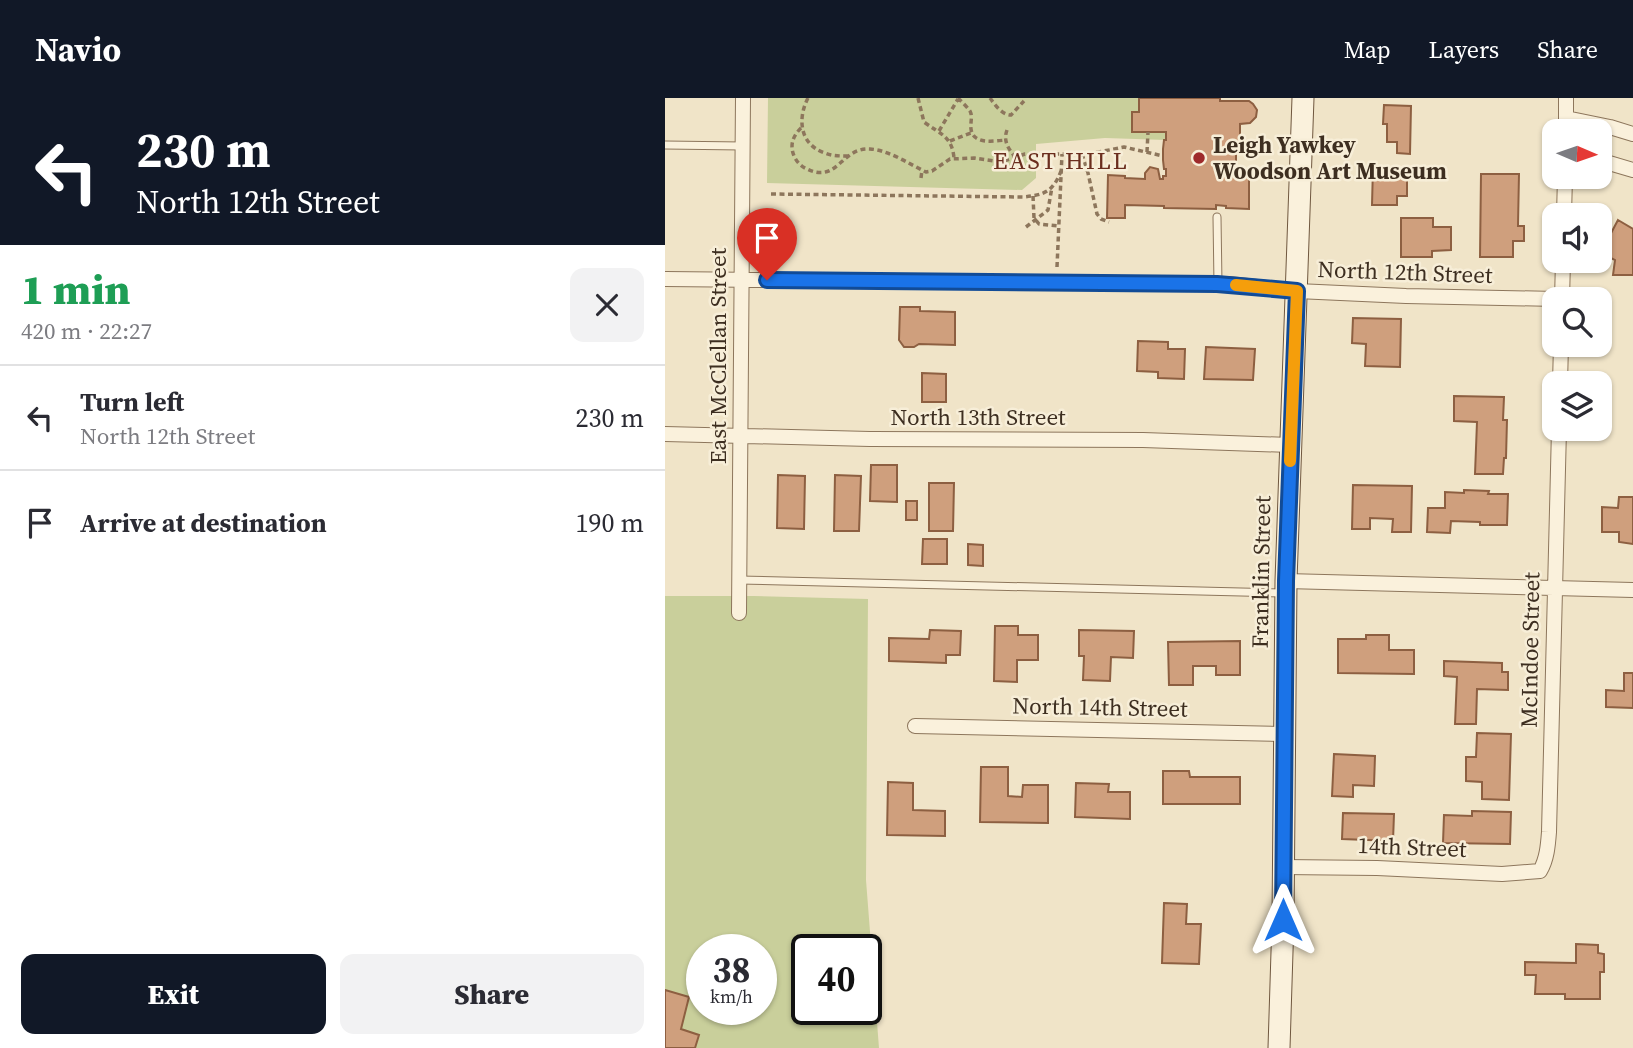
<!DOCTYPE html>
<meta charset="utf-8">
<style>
:root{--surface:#fff;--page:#f2f2f3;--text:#2b2b33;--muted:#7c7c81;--line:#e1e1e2;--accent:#111827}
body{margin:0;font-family:"Source Serif 4",serif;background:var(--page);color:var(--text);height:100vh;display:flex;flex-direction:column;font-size:26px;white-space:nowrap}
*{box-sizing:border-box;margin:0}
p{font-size:23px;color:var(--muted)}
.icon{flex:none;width:38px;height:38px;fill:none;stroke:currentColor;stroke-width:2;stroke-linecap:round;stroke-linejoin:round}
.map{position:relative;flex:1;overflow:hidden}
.side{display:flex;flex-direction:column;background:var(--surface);width:665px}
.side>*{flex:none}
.guide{background:#111827;color:#fff;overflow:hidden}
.needle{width:46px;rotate:92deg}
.controls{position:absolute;left:877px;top:21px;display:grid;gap:14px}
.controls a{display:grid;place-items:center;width:70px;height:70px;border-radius:14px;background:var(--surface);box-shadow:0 2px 5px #0004;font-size:35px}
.speed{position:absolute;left:21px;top:836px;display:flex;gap:14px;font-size:35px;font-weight:700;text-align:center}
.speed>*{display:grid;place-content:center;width:91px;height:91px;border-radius:50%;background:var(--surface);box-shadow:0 2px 5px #0004;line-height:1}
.speed small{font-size:18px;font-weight:400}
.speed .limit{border:4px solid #111;border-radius:10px;background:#fff;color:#111}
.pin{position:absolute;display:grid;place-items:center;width:60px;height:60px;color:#fff;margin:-72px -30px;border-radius:50% 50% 50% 0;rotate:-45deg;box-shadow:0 0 7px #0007}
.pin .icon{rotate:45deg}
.me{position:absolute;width:77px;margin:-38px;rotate:0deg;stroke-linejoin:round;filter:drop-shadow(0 0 5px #0008)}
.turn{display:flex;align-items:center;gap:24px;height:147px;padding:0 21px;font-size:32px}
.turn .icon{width:91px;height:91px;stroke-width:2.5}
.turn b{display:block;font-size:49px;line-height:60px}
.round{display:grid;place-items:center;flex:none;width:74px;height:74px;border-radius:14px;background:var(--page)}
.head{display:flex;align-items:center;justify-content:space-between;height:119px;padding:0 21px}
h1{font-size:42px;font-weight:800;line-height:52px;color:#1e9e55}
.button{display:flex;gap:14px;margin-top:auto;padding:14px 21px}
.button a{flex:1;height:80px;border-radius:14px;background:var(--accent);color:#fff;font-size:28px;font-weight:800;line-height:80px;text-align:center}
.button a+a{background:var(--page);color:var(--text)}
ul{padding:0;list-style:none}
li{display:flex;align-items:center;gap:21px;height:105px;padding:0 21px;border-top:2px solid var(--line)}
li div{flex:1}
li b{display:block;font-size:26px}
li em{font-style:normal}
header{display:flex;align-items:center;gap:42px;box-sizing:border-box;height:98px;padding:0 35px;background:var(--accent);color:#fff}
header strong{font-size:33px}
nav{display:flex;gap:38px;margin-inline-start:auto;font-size:24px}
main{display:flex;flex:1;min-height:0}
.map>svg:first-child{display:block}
.green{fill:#c9cf9b;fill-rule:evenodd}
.building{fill:#cf9f7d;stroke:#8d5f41;stroke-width:2}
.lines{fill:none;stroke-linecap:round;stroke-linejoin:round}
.lane-casing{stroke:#8d765c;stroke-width:9}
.street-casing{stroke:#8d765c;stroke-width:16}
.secondary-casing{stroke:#6f573f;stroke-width:23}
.path{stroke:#8d765c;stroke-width:3.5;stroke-dasharray:5 3.5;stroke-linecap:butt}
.lane{stroke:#faf1dc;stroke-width:7}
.street{stroke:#faf1dc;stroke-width:14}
.secondary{stroke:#faf1dc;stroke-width:21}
.route-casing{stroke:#114b97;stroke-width:18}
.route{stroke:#1a73e8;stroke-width:12}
.slow{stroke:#f59e0b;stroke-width:12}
.poi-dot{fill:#9e2a2b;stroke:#f7eed8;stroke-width:2.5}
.labels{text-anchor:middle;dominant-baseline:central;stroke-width:5;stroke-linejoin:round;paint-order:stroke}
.poi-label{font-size:23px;font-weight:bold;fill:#3d2e20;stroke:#f7eed8;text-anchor:start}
.street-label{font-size:23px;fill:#3d2e20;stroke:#f7eed8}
.neighbourhood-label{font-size:24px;letter-spacing:2px;fill:#6b2e1e;stroke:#f7eed8}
</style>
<header>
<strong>Navio</strong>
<nav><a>Map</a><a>Layers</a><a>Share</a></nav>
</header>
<main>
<section class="side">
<div class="guide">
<div class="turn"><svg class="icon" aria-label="left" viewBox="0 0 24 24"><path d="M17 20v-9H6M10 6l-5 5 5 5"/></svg><div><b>230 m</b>North 12th Street</div></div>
</div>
<div class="head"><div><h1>1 min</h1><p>420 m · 22:27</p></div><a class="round"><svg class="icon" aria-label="close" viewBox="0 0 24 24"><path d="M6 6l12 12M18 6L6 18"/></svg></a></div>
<ul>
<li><svg class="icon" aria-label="left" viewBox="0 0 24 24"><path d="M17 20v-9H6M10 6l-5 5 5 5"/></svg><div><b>Turn left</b><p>North 12th Street</p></div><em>230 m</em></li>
<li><svg class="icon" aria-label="arrive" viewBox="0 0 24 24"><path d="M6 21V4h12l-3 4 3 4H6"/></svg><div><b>Arrive at destination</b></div><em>190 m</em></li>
</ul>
<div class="button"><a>Exit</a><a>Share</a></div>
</section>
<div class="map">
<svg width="968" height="950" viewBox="0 0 968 950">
<rect width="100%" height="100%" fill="#f0e4c8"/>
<path class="green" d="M103,0h371v14h-7v20h34v8l-61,-2 -69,6v34l-14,12 -255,-7z
M0,498h89l114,3 -2,281 13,168h-214zM37,852h59v60h-59zM142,852h59v60h-59z"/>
<path class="building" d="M474,0h81v3h29l4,3 4,6 -1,7 -6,6 -10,1v23h-4v25l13,1v36l-23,-1v-2l-10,-1v4l-52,-1v-2l-39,-1v13h-18l1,-43 17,1v2l20,1v-6l5,-6 8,2 2,10h3v-3h3v-7h-2l-1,-9v-11l1,-9h2v-8h-34v-20h7z
M719,7l27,1 -1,48 -13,-1v-11h-10v-18h-4z
M708,69l24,1v10h10v18h-10v9h-25z
M816,76h38l-1,52h6v15h-11v16h-33z
M736,120h32v9h18v23l-19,1v6h-31z
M953,122l15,9v46h-20l2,-15 -16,-8v-7l6,-10 4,2z
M235,209h20v4l35,1v33l-36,-1 -5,3h-10l-5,-7z
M688,220l48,1 -1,48 -35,-1 1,-22 -14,-1z
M473,243l30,1v7h17l-1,30 -26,-1v-6l-21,-1z
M541,249l49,2 -2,31 -49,-1z
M257,275l24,1v28h-24z
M789,298l50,1 -1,23h4l-1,38h-2l-1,16h-28l2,-52 -23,-1z
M206,367h26v37l-27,-1z
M113,377l27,1 -1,53 -27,-1z
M170,377l26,1 -2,55h-25z
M264,385h25l-1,48h-24z
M688,387l59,1 -1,46h-19l1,-13 -23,-1v11h-18z
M799,392l25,1 -1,3h20l-1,31h-27v-3l-29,-1 -1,12 -23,-1 1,-24h17v-16l19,1z
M954,399h14v47l-14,-2v-10h-17v-25l16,1z
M241,403h11v19h-11z
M258,441h24v25h-25z
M303,446l15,1v21l-15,-1z
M330,528h23v9h20v25h-21v22l-23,-1z
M265,532l31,1 -1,24h-14v8l-57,-2v-23l40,1z
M414,532l55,1 -1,27 -22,-1 -1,24 -27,-1 1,-24h-5z
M701,537h23v15h25v24l-76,-1v-34h28z
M575,543v34h-24v-9h-23v19h-24l-1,-43z
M779,563l58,2v9h6v18l-31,-1 -1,35h-21l2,-47 -13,-1z
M959,575h9v35l-27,-1v-17l18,1z
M812,635l34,1 -2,66 -27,-1v-17l-16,-1v-24h10z
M669,656l41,2 -1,30 -21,-1v12l-21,-1z
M316,669h27v29l14,1 1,-12h25v38l-68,-1z
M498,673h26l1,6h50v27h-77z
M223,684l25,1v27l32,1v25l-58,-1z
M411,685l33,1 -1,8h22v27l-55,-2z
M807,713l39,1 -1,32 -67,-1 1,-28 28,1z
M678,715l51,1 -1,27 -51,-2z
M499,805l23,1 -1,20h15l-2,40 -37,-1z
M911,846l22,1v8l6,1v18h-4v27h-35v-5h-30l1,-19h-11v-13l51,1z
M0,892l24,7 -8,32 18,6 -4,13h-30z"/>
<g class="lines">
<g class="lane-casing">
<path id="lane" d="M0,47l77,1
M552,119l1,67
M74,482l546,13"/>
</g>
<g class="street-casing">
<path id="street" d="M901,20l44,9 23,7
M901,33v-33
M934,62l34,10
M899,117l1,-38
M0,181l564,5 68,7 109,5 150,3
M897,201l1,-38
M895,285l1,-38
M0,336l205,5 273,1 147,5
M621,483l347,9
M74,515l4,-515
M250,628l369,8
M618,769l94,1 125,6 38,-3c7,-12 8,-26 9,-39l10,-403"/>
</g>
<g class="secondary-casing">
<path id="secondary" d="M614,950l4,-128 3,-339 17,-483"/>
</g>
<path class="path" d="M143,0c-11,21 -8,47 17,55 7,3 15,3 23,3
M253,0l6,24c16,12 28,14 30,36
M293,0c4,4 9,9 12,13 3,6 0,12 1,18 2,16 23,12 35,11
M325,0c5,7 12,17 21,17l13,-14
M136,30c-7,7 -11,15 -8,25 2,7 7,13 14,16 31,15 34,-22 63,-20 19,1 39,15 56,23l6,-1 18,-12 24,-1 27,4 24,-8h64l35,-7 39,9
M342,32c-4,11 1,18 8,27
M274,33l19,-32
M285,43l21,-8
M482,54l1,-20
M417,56l6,19 9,41 4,5 8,3
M256,80l1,-8
M106,96l252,3c21,-2 30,-5 38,-26
M368,98l1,22 5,6 20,2
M361,129l22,-17 4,-23
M392,169l5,-113"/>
<use href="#lane" class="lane"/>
<use href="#street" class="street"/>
<use href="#secondary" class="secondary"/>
</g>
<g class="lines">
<g class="route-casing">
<path id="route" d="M102,182l450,4 80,7 -11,290 -3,339"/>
</g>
<use href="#route" class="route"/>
<path class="slow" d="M571,187l61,6 -7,170"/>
</g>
<circle class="poi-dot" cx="534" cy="60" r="7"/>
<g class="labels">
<g class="poi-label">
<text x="548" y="47">Leigh Yawkey<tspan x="548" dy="26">Woodson Art Museum</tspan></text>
</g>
<g class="street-label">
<text transform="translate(740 174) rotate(2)">North 12th Street</text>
<text transform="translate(53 258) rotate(-90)">East McClellan Street</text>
<text x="313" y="319">North 13th Street</text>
<text transform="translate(596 474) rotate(-89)">Franklin Street</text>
<text transform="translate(865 552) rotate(-89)">McIndoe Street</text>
<text transform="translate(435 609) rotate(1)">North 14th Street</text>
<text transform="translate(747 749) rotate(2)">14th Street</text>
</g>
<g class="neighbourhood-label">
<text x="396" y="62">EAST HILL</text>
</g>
</g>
</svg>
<div class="controls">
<a><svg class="needle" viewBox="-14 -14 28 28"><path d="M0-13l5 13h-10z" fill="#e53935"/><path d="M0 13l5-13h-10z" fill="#7c7c81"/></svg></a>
<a><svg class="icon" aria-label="sound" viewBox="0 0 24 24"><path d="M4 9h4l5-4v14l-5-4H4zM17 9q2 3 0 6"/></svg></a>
<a><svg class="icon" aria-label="search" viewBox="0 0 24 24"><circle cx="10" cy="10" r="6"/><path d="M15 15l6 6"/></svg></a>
<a><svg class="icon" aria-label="layers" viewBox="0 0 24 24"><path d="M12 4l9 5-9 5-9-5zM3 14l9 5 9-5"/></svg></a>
</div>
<div class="speed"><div>38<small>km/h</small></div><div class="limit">40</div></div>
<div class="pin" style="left:102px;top:182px;background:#d93025"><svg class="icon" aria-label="arrive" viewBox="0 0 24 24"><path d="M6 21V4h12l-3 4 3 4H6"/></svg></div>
<svg class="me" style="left:618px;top:822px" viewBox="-20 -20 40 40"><path d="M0-17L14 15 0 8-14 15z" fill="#1a73e8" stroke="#fff" stroke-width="4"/></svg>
</div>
</main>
